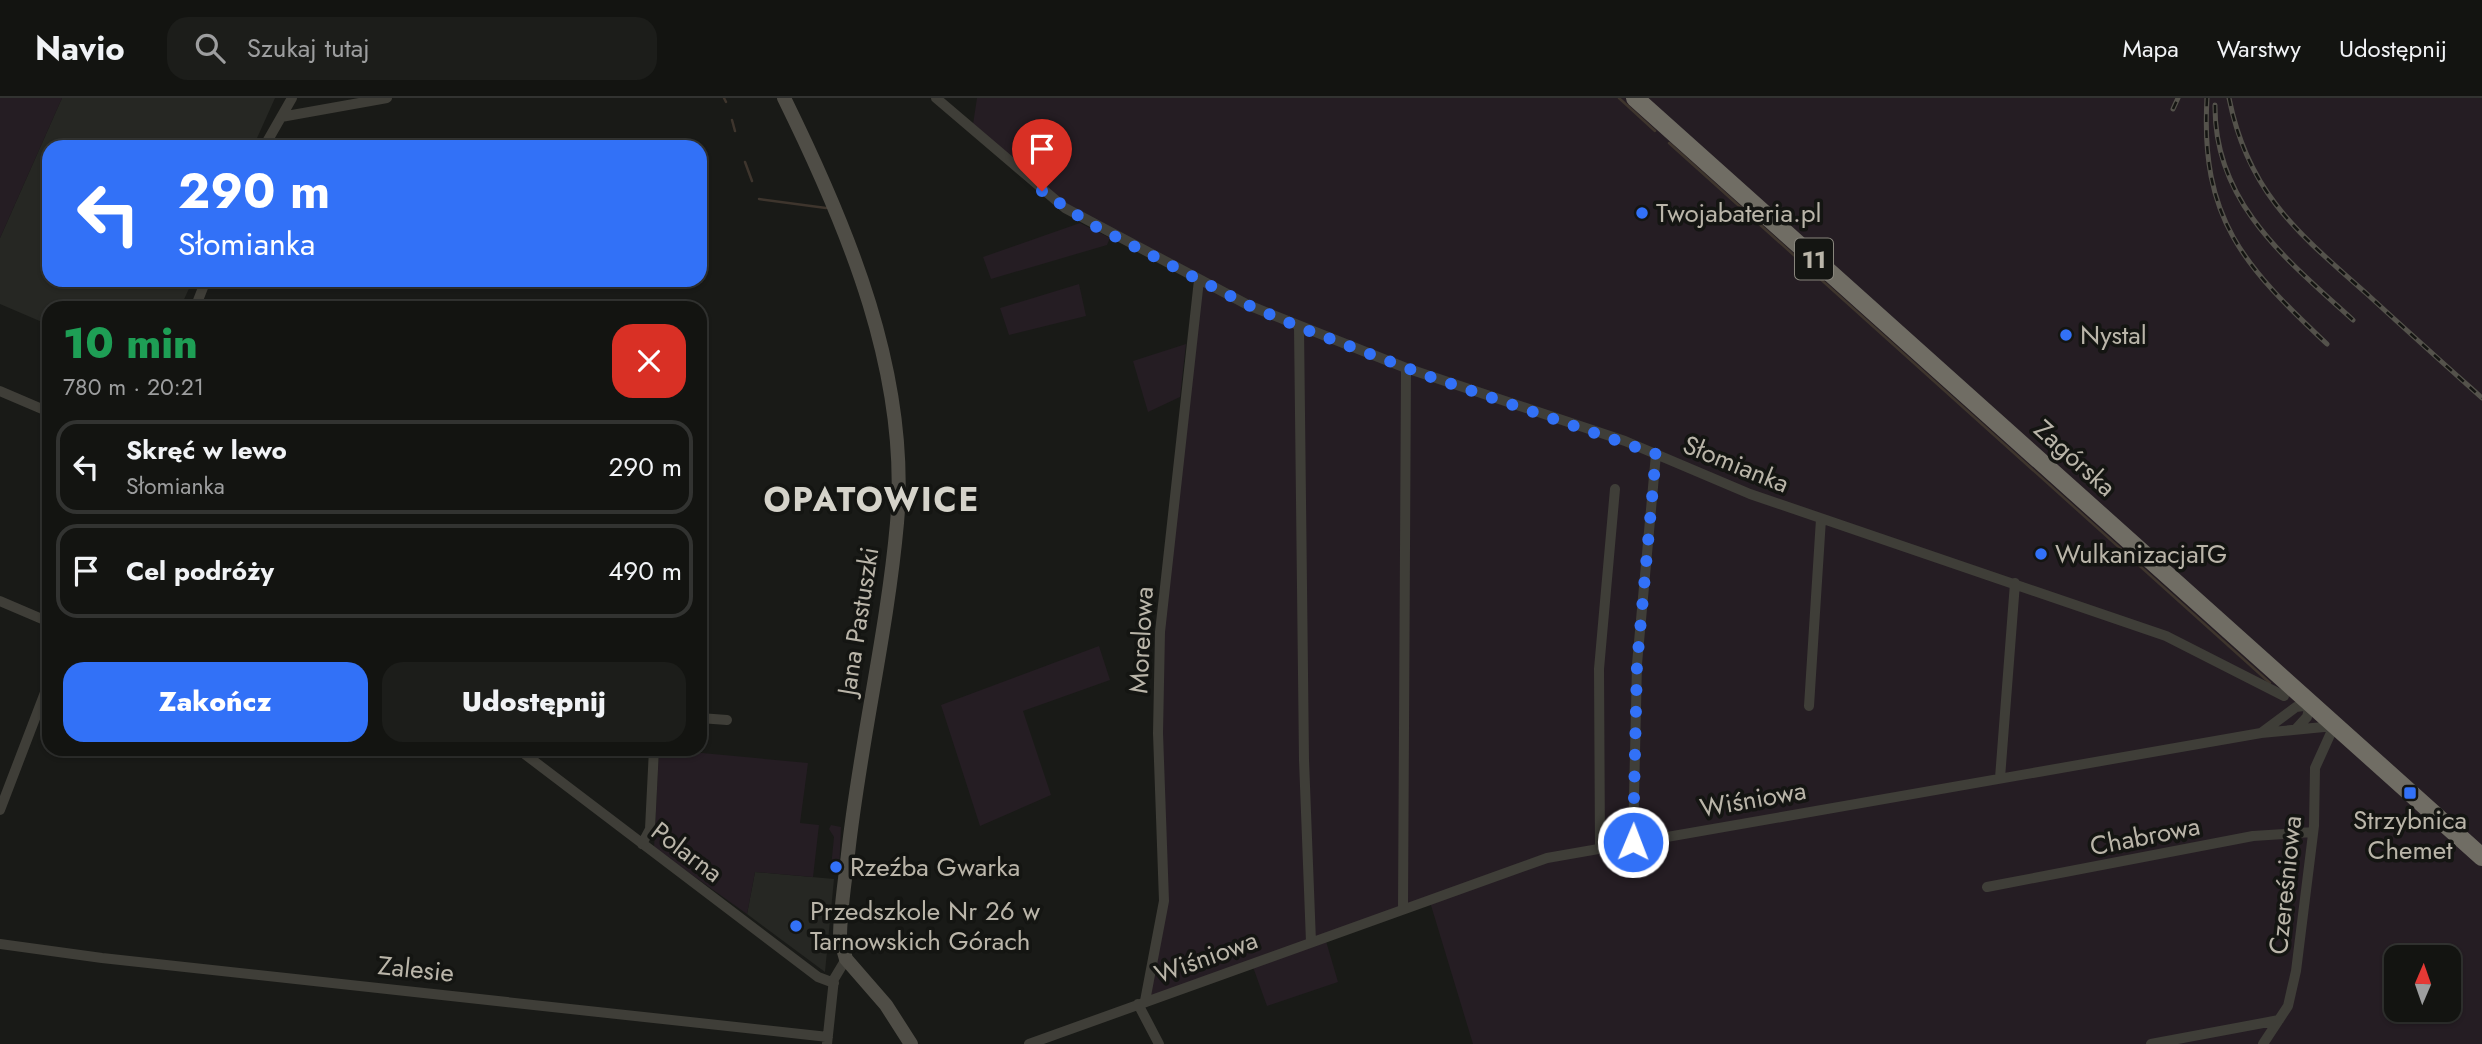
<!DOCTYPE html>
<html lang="pl">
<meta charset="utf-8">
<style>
:root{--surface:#131411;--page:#1c1d1a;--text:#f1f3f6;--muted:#9d9e9f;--line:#323331;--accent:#3271f7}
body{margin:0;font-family:Jost,sans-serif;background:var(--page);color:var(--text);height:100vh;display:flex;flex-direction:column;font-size:26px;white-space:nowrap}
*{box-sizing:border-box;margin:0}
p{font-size:23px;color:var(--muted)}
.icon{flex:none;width:38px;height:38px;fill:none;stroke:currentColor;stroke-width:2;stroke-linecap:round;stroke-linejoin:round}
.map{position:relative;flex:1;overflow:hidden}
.side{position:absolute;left:42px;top:203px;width:665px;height:455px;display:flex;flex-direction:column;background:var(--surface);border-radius:21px;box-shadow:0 2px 5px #0004,0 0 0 2px var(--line)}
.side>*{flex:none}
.banner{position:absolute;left:42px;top:42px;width:665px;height:147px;border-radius:21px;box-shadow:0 2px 5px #0004,0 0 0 2px var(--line);background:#3271f7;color:#fff;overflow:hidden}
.needle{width:46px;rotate:2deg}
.fabs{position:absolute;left:2384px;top:847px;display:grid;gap:14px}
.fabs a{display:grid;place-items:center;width:77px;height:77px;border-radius:14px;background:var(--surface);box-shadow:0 2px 5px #0004,0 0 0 2px var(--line);font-size:35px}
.pin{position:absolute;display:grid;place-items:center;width:60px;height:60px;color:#fff;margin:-72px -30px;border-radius:50% 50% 50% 0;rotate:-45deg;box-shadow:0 0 7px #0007}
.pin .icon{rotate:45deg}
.me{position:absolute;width:77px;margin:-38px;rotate:1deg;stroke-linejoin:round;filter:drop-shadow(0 0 5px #0008)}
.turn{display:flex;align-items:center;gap:24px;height:147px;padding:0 21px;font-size:32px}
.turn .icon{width:91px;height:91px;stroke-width:2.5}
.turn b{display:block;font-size:49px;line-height:60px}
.round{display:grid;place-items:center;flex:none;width:74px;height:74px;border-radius:21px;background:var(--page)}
.overview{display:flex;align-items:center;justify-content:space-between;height:119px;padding:0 21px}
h1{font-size:42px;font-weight:800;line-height:52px;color:#1e9e55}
.primary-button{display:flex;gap:14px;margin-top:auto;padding:14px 21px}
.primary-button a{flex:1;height:80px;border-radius:21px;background:var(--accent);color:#fff;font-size:28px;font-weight:800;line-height:80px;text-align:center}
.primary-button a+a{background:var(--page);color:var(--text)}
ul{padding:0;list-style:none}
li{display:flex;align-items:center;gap:21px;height:94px;margin:0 14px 10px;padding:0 7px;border:4px solid var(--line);border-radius:21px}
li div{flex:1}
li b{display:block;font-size:26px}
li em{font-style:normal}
header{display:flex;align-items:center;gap:42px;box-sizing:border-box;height:98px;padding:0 35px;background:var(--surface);border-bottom:2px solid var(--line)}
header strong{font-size:33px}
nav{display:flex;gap:38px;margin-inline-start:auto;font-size:24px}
.search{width:490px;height:63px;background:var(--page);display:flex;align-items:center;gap:18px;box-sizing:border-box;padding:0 24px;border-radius:21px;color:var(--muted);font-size:26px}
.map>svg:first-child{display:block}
.built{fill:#262723}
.green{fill:#251d23;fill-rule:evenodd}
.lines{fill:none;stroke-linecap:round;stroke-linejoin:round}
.stream{stroke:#3e352d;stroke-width:2.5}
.street{stroke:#3f3e38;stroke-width:10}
.secondary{stroke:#4f4d46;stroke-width:14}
.highway{stroke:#706d64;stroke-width:18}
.rail-casing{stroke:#54524b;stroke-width:5}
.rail{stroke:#141512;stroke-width:2.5;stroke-dasharray:8;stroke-linecap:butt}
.route{stroke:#3271f7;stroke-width:12;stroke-dasharray:0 21.6}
.poi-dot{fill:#3271f7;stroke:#141512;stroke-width:2.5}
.labels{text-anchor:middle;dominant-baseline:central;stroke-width:7;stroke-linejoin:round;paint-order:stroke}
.shield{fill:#141512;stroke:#88857c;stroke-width:2}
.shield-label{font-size:24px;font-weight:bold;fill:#bab5a9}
.poi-label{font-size:26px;fill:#bab5a9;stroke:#141512;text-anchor:start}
.street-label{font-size:26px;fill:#bab5a9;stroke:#141512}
.district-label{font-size:33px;font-weight:bold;letter-spacing:2px;fill:#d5d3ca;stroke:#141512}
</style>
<header>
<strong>Navio</strong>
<div class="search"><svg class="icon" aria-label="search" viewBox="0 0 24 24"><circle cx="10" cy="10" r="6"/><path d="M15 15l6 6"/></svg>Szukaj tutaj</div>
<nav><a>Mapa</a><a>Warstwy</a><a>Udostępnij</a></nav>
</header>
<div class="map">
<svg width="2482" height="946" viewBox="0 0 2482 946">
<rect width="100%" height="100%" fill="#191a17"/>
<path class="built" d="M62,0h213l-22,49h-204v133h144l-13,28h-131v17l-49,-21v-66z
M755,774l79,7 -9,93 -78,-58z"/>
<path class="green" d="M0,0h62l-62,140z
M977,0h1505v946h-1009l-43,-142 -118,41 -174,67 24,-104 -5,-253 38,-375 -105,-56 -118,-91zM2396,859h52v53h-52z
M1080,125l30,15 -3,7 -116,34 -8,-22z
M1079,186l7,32 -77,19 -9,-27z
M1186,246l-6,53 -32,15 -15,-51z
M1099,548l11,34 -87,31 28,84 -71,31 -39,-121z
M659,651l149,14 -8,60 19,2 -6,52 -58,-5 -8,42 -93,-66z
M831,727l10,2 -2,45 -8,-5 3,-30 -5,-8z
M1326,843l12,41 -71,24 -14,-39z"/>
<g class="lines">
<path class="stream" d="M724,0l2,4
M1619,0l36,33
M732,22l3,11
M1669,45l601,540
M745,64l7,19
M759,101l67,9"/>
<path class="street" d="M936,0l129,110 183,97 158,63 219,73 125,53 416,142 118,60
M281,19l106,-19
M264,49l28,-49
M195,210l11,-28
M1299,229l5,433 7,182
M0,293l49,21
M0,503l49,21
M1809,608l12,-187
M700,620l27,2
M2261,635l35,-26 14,-2 -3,12 -11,12
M518,651l300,228 16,6
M2000,680l15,-195
M0,712l49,-128
M1633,744l4,-178 19,-210
M642,746l8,-15 4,-80
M1600,750l-1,-179 16,-180
M1987,789l266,-51 60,-4
M1403,811l3,-541
M0,846l102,14 726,79
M1145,903l19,-100 -6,-168 2,-101 39,-352
M1138,906l21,40
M827,946l7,-65 12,-20
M1029,946l518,-186 714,-125 73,-7 -19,42 -1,58 -18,145 -8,35 -25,38
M2151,946l128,-24"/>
<path class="secondary" d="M784,0c64,130 126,277 113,425 -10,111 -37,220 -49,331 -3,28 -8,56 -8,84l6,21 40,46 25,39"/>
<path class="highway" d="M1635,0l847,759"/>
<g class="rail-casing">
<path id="rail" d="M2207,0c-7,121 37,168 120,246
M2229,0c19,95 69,135 138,196 38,35 76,69 115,104
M2215,7c-1,98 72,155 138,215
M2173,11l5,-11"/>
</g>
<use href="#rail" class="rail"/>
</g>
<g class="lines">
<path class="route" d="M1042,93l47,32 159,82 51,22 129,49 228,78 -19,210 -4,178"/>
</g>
<g class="poi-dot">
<circle cx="1642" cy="115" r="7"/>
<circle cx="2066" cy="237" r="7"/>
<circle cx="2041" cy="456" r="7"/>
<rect x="2403" y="688" width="14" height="14" rx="3.5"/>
<circle cx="836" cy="769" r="7"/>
<circle cx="796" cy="828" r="7"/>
</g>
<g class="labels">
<rect class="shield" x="1795" y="140.5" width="38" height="41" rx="5"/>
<g class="shield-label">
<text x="1814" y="161">11</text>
</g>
<g class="poi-label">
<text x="1656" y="115">Twojabateria.pl</text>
<text x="2080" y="237">Nystal</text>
<text x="2055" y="456">WulkanizacjaTG</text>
<text x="2410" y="722" text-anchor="middle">Strzybnica<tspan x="2410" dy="30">Chemet</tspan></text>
<text x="850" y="769">Rzeźba Gwarka</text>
<text x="810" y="813">Przedszkole Nr 26 w<tspan x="810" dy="30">Tarnowskich Górach</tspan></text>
</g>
<g class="street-label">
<text transform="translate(2075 360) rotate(42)">Zagórska</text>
<text transform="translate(1736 366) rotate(22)">Słomianka</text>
<text transform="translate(858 523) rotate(-81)">Jana Pastuszki</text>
<text transform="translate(1141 542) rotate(-87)">Morelowa</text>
<text transform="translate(1753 701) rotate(-10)">Wiśniowa</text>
<text transform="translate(2145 738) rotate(-11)">Chabrowa</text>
<text transform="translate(687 754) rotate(37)">Polarna</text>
<text transform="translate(2285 787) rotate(-84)">Czereśniowa</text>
<text transform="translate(1206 859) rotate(-20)">Wiśniowa</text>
<text transform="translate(416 871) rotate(6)">Zalesie</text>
</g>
<g class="district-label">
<text x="872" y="401">OPATOWICE</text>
</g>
</g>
</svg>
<div class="fabs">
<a><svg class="needle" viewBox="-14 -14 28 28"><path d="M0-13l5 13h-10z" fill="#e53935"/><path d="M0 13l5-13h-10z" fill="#9d9e9f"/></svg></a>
</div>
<div class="pin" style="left:1042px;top:93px;background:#d93025"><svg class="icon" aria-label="arrive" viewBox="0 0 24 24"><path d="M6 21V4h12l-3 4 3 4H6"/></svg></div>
<svg class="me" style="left:1633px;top:744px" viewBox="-20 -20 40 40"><circle r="17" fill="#3271f7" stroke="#fff" stroke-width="3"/><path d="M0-11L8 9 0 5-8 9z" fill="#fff"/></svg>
<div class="banner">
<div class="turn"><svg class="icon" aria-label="left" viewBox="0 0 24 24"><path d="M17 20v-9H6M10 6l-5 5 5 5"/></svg><div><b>290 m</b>Słomianka</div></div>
</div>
<section class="side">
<div class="overview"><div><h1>10 min</h1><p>780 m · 20:21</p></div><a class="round" style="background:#d93025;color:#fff"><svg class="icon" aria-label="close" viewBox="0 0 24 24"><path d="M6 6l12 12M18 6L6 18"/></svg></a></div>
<ul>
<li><svg class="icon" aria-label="left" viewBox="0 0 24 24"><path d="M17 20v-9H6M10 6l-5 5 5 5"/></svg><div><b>Skręć w lewo</b><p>Słomianka</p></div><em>290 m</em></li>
<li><svg class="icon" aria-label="arrive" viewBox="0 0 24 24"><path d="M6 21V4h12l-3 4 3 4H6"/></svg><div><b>Cel podróży</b></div><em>490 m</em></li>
</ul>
<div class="primary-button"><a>Zakończ</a><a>Udostępnij</a></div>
</section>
</div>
